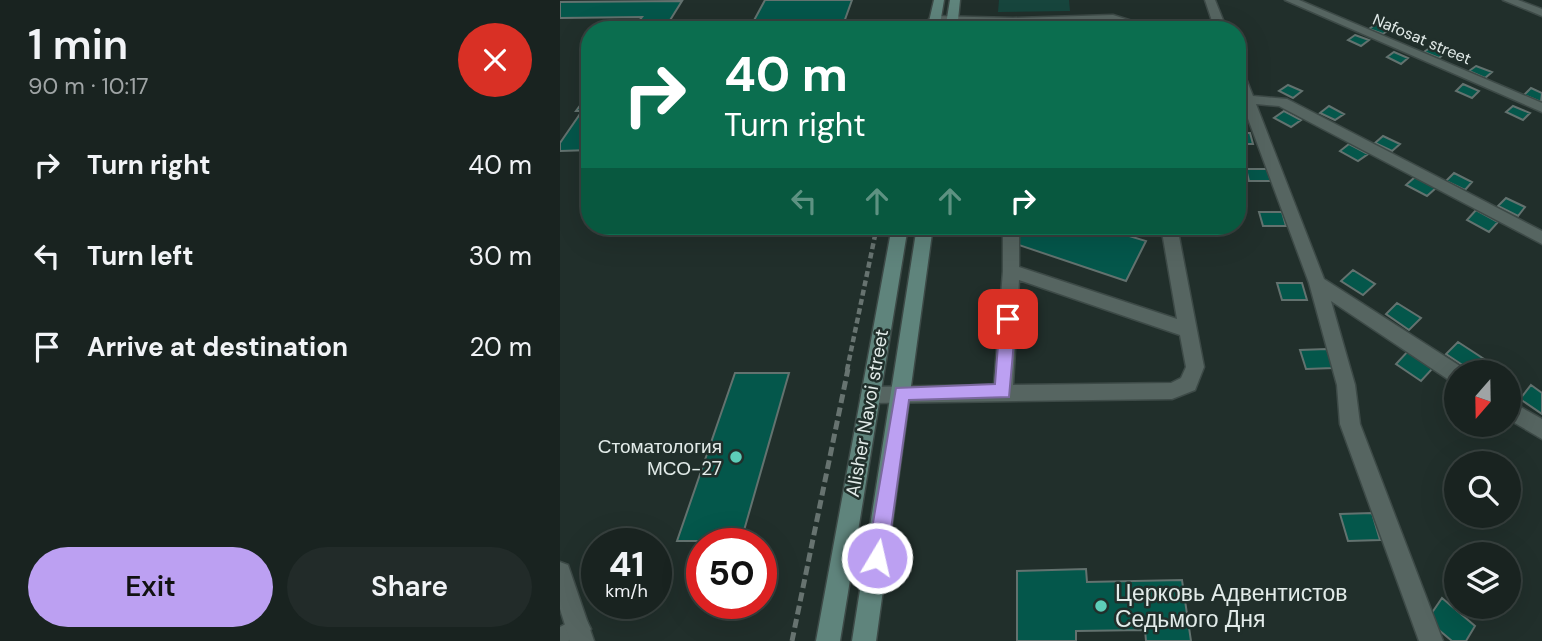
<!DOCTYPE html>
<meta charset="utf-8">
<style>
:root{--surface:#192320;--page:#222b29;--text:#f1f3f6;--muted:#9fa4a5;--line:#37403e;--accent:#bca0f2}
body{margin:0;font-family:"DM Sans",sans-serif;background:var(--page);color:var(--text);height:100vh;display:flex;flex-direction:column;font-size:26px;white-space:nowrap}
*{box-sizing:border-box;margin:0}
p{font-size:23px;color:var(--muted)}
.icon{flex:none;width:38px;height:38px;fill:none;stroke:currentColor;stroke-width:2;stroke-linecap:round;stroke-linejoin:round}
.map{position:relative;flex:1;overflow:hidden}
.panel{display:flex;flex-direction:column;background:var(--surface);width:560px}
.panel>*{flex:none}
.banner{position:absolute;left:21px;top:21px;width:665px;height:214px;border-radius:28px;box-shadow:0 7px 28px #0002,0 0 0 2px var(--line);background:#0b6e4f;color:#fff;overflow:hidden}
.needle{width:46px;rotate:200deg}
.fabs{position:absolute;left:884px;top:360px;display:grid;gap:14px}
.fabs a{display:grid;place-items:center;width:77px;height:77px;border-radius:50%;background:var(--surface);box-shadow:0 7px 28px #0002,0 0 0 2px var(--line);font-size:35px}
.speed{position:absolute;left:21px;top:528px;display:flex;gap:14px;font-size:35px;font-weight:700;text-align:center}
.speed>*{display:grid;place-content:center;width:91px;height:91px;border-radius:50%;background:var(--surface);box-shadow:0 7px 28px #0002,0 0 0 2px var(--line);line-height:1}
.speed small{font-size:18px;font-weight:400}
.speed .limit{border:10px solid #d22;background:#fff;color:#111}
.pin{position:absolute;display:grid;place-items:center;width:60px;height:60px;color:#fff;margin:-30px;border-radius:14px;box-shadow:0 4px 10px #0006}
.me{position:absolute;width:77px;margin:-38px;rotate:9deg;stroke-linejoin:round;filter:drop-shadow(0 0 5px #0008)}
.turn{display:flex;align-items:center;gap:24px;height:147px;padding:0 28px;font-size:32px}
.turn .icon{width:91px;height:91px;stroke-width:2.5}
.turn b{display:block;font-size:49px;line-height:60px}
.lanes{display:flex;align-items:center;height:66px;padding:0 28px;background:#0003;justify-content:center;gap:35px;direction:ltr}
.lanes .off{opacity:.35}
.round{display:grid;place-items:center;flex:none;width:74px;height:74px;border-radius:37px;background:var(--page)}
.headline{display:flex;align-items:center;justify-content:space-between;height:119px;padding:0 28px}
h1{font-size:42px;font-weight:600;line-height:52px}
.cta{display:flex;gap:14px;margin-top:auto;padding:14px 28px}
.cta a{flex:1;height:80px;border-radius:42px;background:var(--accent);color:#111;font-size:28px;font-weight:600;line-height:80px;text-align:center}
.cta a+a{background:var(--page);color:var(--text)}
ul{padding:0;list-style:none}
li{display:flex;align-items:center;gap:21px;height:91px;padding:0 28px}
li div{flex:1}
li b{display:block;font-size:26px}
li em{font-style:normal}
main{display:flex;flex:1;min-height:0}
.map>svg:first-child{display:block}
.green{fill:#17453d}
.building{fill:#04574b;stroke:#63726f;stroke-width:2}
.lines{fill:none;stroke-linecap:round;stroke-linejoin:round}
.minor-casing{stroke:#3d4a47;stroke-width:3}
.tertiary-casing{stroke:#3d4a47;stroke-width:3}
.secondary-casing{stroke:#3d4a47;stroke-width:3}
.path-far1{stroke:#677370;stroke-width:4.5;stroke-dasharray:6 3.5;stroke-linecap:butt}
.path{stroke:#677370;stroke-width:5;stroke-dasharray:9 4.5;stroke-linecap:butt}
.minor{fill:#566561;fill-rule:evenodd}
.tertiary{fill:#566561;fill-rule:evenodd}
.secondary{fill:#5f847c;fill-rule:evenodd}
.route{fill:#bca0f2;stroke:#7a689d;stroke-width:2}
.poi-dot{fill:#5dceb9;stroke:#212f2b;stroke-width:2.5}
.labels{text-anchor:middle;dominant-baseline:central;stroke-width:5;stroke-linejoin:round;paint-order:stroke}
.far-street-label{font-size:16px;fill:#e2ebe9;stroke:#212f2b}
.street-label{font-size:19px;fill:#e2ebe9;stroke:#212f2b}
.poi-label{font-size:19px;fill:#e2ebe9;stroke:#212f2b;text-anchor:end}
.near-poi-label{font-size:23px;fill:#e2ebe9;stroke:#212f2b;text-anchor:start}
</style>
<main>
<section class="panel">
<div class="headline"><div><h1>1 min</h1><p>90 m · 10:17</p></div><a class="round" style="background:#d93025;color:#fff"><svg class="icon" aria-label="close" viewBox="0 0 24 24"><path d="M6 6l12 12M18 6L6 18"/></svg></a></div>
<ul>
<li><svg class="icon" aria-label="right" viewBox="0 0 24 24"><path d="M7 20v-9h11M14 6l5 5-5 5"/></svg><div><b>Turn right</b></div><em>40 m</em></li>
<li><svg class="icon" aria-label="left" viewBox="0 0 24 24"><path d="M17 20v-9H6M10 6l-5 5 5 5"/></svg><div><b>Turn left</b></div><em>30 m</em></li>
<li><svg class="icon" aria-label="arrive" viewBox="0 0 24 24"><path d="M6 21V4h12l-3 4 3 4H6"/></svg><div><b>Arrive at destination</b></div><em>20 m</em></li>
</ul>
<div class="cta"><a>Exit</a><a>Share</a></div>
</section>
<div class="map">
<svg width="982" height="641" viewBox="0 0 982 641">
<rect width="100%" height="100%" fill="#212f2b"/>
<path class="green" d="M439,0h70l1,11 -72,1z"/>
<path class="building" d="M205,0h87l-9,25 -91,-1z
M122,1l-15,24h-31l6,-8 -82,1v-16z
M816,24l14,5 -7,5 -14,-5z
M795,35l14,5 -8,6 -13,-6z
M871,47l14,6 -6,5 -15,-6z
M834,52l14,6 -7,6 -14,-7z
M916,66l16,6 -7,6 -16,-7z
M903,84l16,7 -7,7 -16,-7z
M728,85l14,6 -9,7 -14,-7z
M971,88l11,5 -1,9 -17,-7z
M30,92v58l-30,1v-8l22,-32h-6z
M769,106l15,8 -9,6 -15,-7z
M953,106l17,7 -7,7 -17,-8z
M724,111l17,9 -10,7 -17,-9z
M677,133h13l3,11h-16z
M823,136l17,8 -8,7 -17,-8z
M789,144l19,10 -10,7 -18,-10z
M686,169h21l4,12h-22z
M894,173l18,9 -7,8 -19,-9z
M855,177l21,11 -9,8 -21,-11z
M946,198l19,9 -7,9 -20,-10z
M916,210l22,12 -9,10 -22,-12z
M699,212h23l4,14h-23z
M465,226h71l50,15 -20,40 -113,-38z
M793,270l22,14 -12,11 -22,-14z
M717,283h25l5,17h-25z
M837,303l24,15 -12,12 -23,-16z
M898,342l26,17 -11,13 -27,-18z
M767,349l6,19 -27,1 -6,-19z
M848,351l25,17 -12,13 -25,-17z
M175,373h54l-48,168h-64z
M895,381h1v22l-12,-8z
M971,385l11,8v21l-22,-15z
M812,513l8,27 -32,1 -8,-27z
M526,569l1,13 95,-2 9,61h-45l-1,-11 -69,1v10h-59v-70z
M882,598l33,28 -9,15h-14l-25,-21z"/>
<g class="lines">
<g class="minor-casing">
<path id="minor" d="M645,0h10l12,30h-12z
M725,0h14l243,103v9z
M943,0h15l24,9v7z
M553,15l19,6 3,9h-12v-5l-11,-4 -92,3 3,6h-12l-3,-7 -5,-1h-68l-6,-3 6,-3 78,2z
M677,67l6,4 10,25 34,3 255,132v13l-263,-138 -23,-2 68,175 139,89 2,5h-9v9l-7,-2 -118,-79 24,84 5,39 83,217h-24l-79,-217 -3,-39 -28,-102 -72,-194z
M443,226h16v41l158,52 -16,-93h16l27,141 -9,23 -23,9 -301,4 -7,-2 -3,-6 3,-6 7,-2 123,-2 9,-114zM459,280l161,55 6,32 -5,11 -10,5 -158,2z
M948,400l34,19v20l-34,-20z
M19,617l8,4 4,8c-6,12 -17,12 -31,12v-14z"/>
</g>
<g class="tertiary-casing">
<path id="tertiary" d="M0,562l8,3 26,76h-24l-10,-32z"/>
</g>
<g class="secondary-casing">
<path id="secondary" d="M374,0h10l-5,30h-12z
M390,0h10l-3,30h-12z
M332,226h16l-68,415h-24z
M357,226h16l-57,415h-24z"/>
</g>
<path class="path-far1" d="M287,370l30,-144"/>
<path class="path" d="M232,641l56,-272"/>
<use href="#minor" class="minor"/>
<use href="#tertiary" class="tertiary"/>
<use href="#secondary" class="secondary"/>
</g>
<path class="route" d="M448,313l8,6 -7,78 -100,3 -22,158 -3,7 -7,3 -7,-3 -3,-7 29,-170 99,-4 5,-65z"/>
<g class="poi-dot">
<circle cx="176" cy="457" r="7"/>
<circle cx="541" cy="606" r="7"/>
</g>
<g class="labels">
<g class="far-street-label">
<text transform="translate(862 39) rotate(23)">Nafosat street</text>
</g>
<g class="street-label">
<text transform="translate(307 413) rotate(-80)">Alisher Navoi street</text>
</g>
<g class="poi-label">
<text x="162" y="446">Стоматология<tspan x="162" dy="22">МСО-27</tspan></text>
</g>
<g class="near-poi-label">
<text x="555" y="593">Церковь Адвентистов<tspan x="555" dy="26">Седьмого Дня</tspan></text>
</g>
</g>
</svg>
<div class="fabs">
<a><svg class="needle" viewBox="-14 -14 28 28"><path d="M0-13l5 13h-10z" fill="#e53935"/><path d="M0 13l5-13h-10z" fill="#9fa4a5"/></svg></a>
<a><svg class="icon" aria-label="search" viewBox="0 0 24 24"><circle cx="10" cy="10" r="6"/><path d="M15 15l6 6"/></svg></a>
<a><svg class="icon" aria-label="layers" viewBox="0 0 24 24"><path d="M12 4l9 5-9 5-9-5zM3 14l9 5 9-5"/></svg></a>
</div>
<div class="speed"><div>41<small>km/h</small></div><div class="limit">50</div></div>
<div class="pin" style="left:448px;top:319px;background:#d93025"><svg class="icon" aria-label="arrive" viewBox="0 0 24 24"><path d="M6 21V4h12l-3 4 3 4H6"/></svg></div>
<svg class="me" style="left:317px;top:558px" viewBox="-20 -20 40 40"><circle r="17" fill="#bca0f2" stroke="#fff" stroke-width="3"/><path d="M0-11L8 9 0 5-8 9z" fill="#fff"/></svg>
<div class="banner">
<div class="turn"><svg class="icon" aria-label="right" viewBox="0 0 24 24"><path d="M7 20v-9h11M14 6l5 5-5 5"/></svg><div><b>40 m</b>Turn right</div></div>
<div class="lanes"><svg class="icon off" aria-label="left" viewBox="0 0 24 24"><path d="M17 20v-9H6M10 6l-5 5 5 5"/></svg><svg class="icon off" aria-label="ahead" viewBox="0 0 24 24"><path d="M12 20V5M6 11l6-6 6 6"/></svg><svg class="icon off" aria-label="ahead" viewBox="0 0 24 24"><path d="M12 20V5M6 11l6-6 6 6"/></svg><svg class="icon" aria-label="right" viewBox="0 0 24 24"><path d="M7 20v-9h11M14 6l5 5-5 5"/></svg></div>
</div>
</div>
</main>
